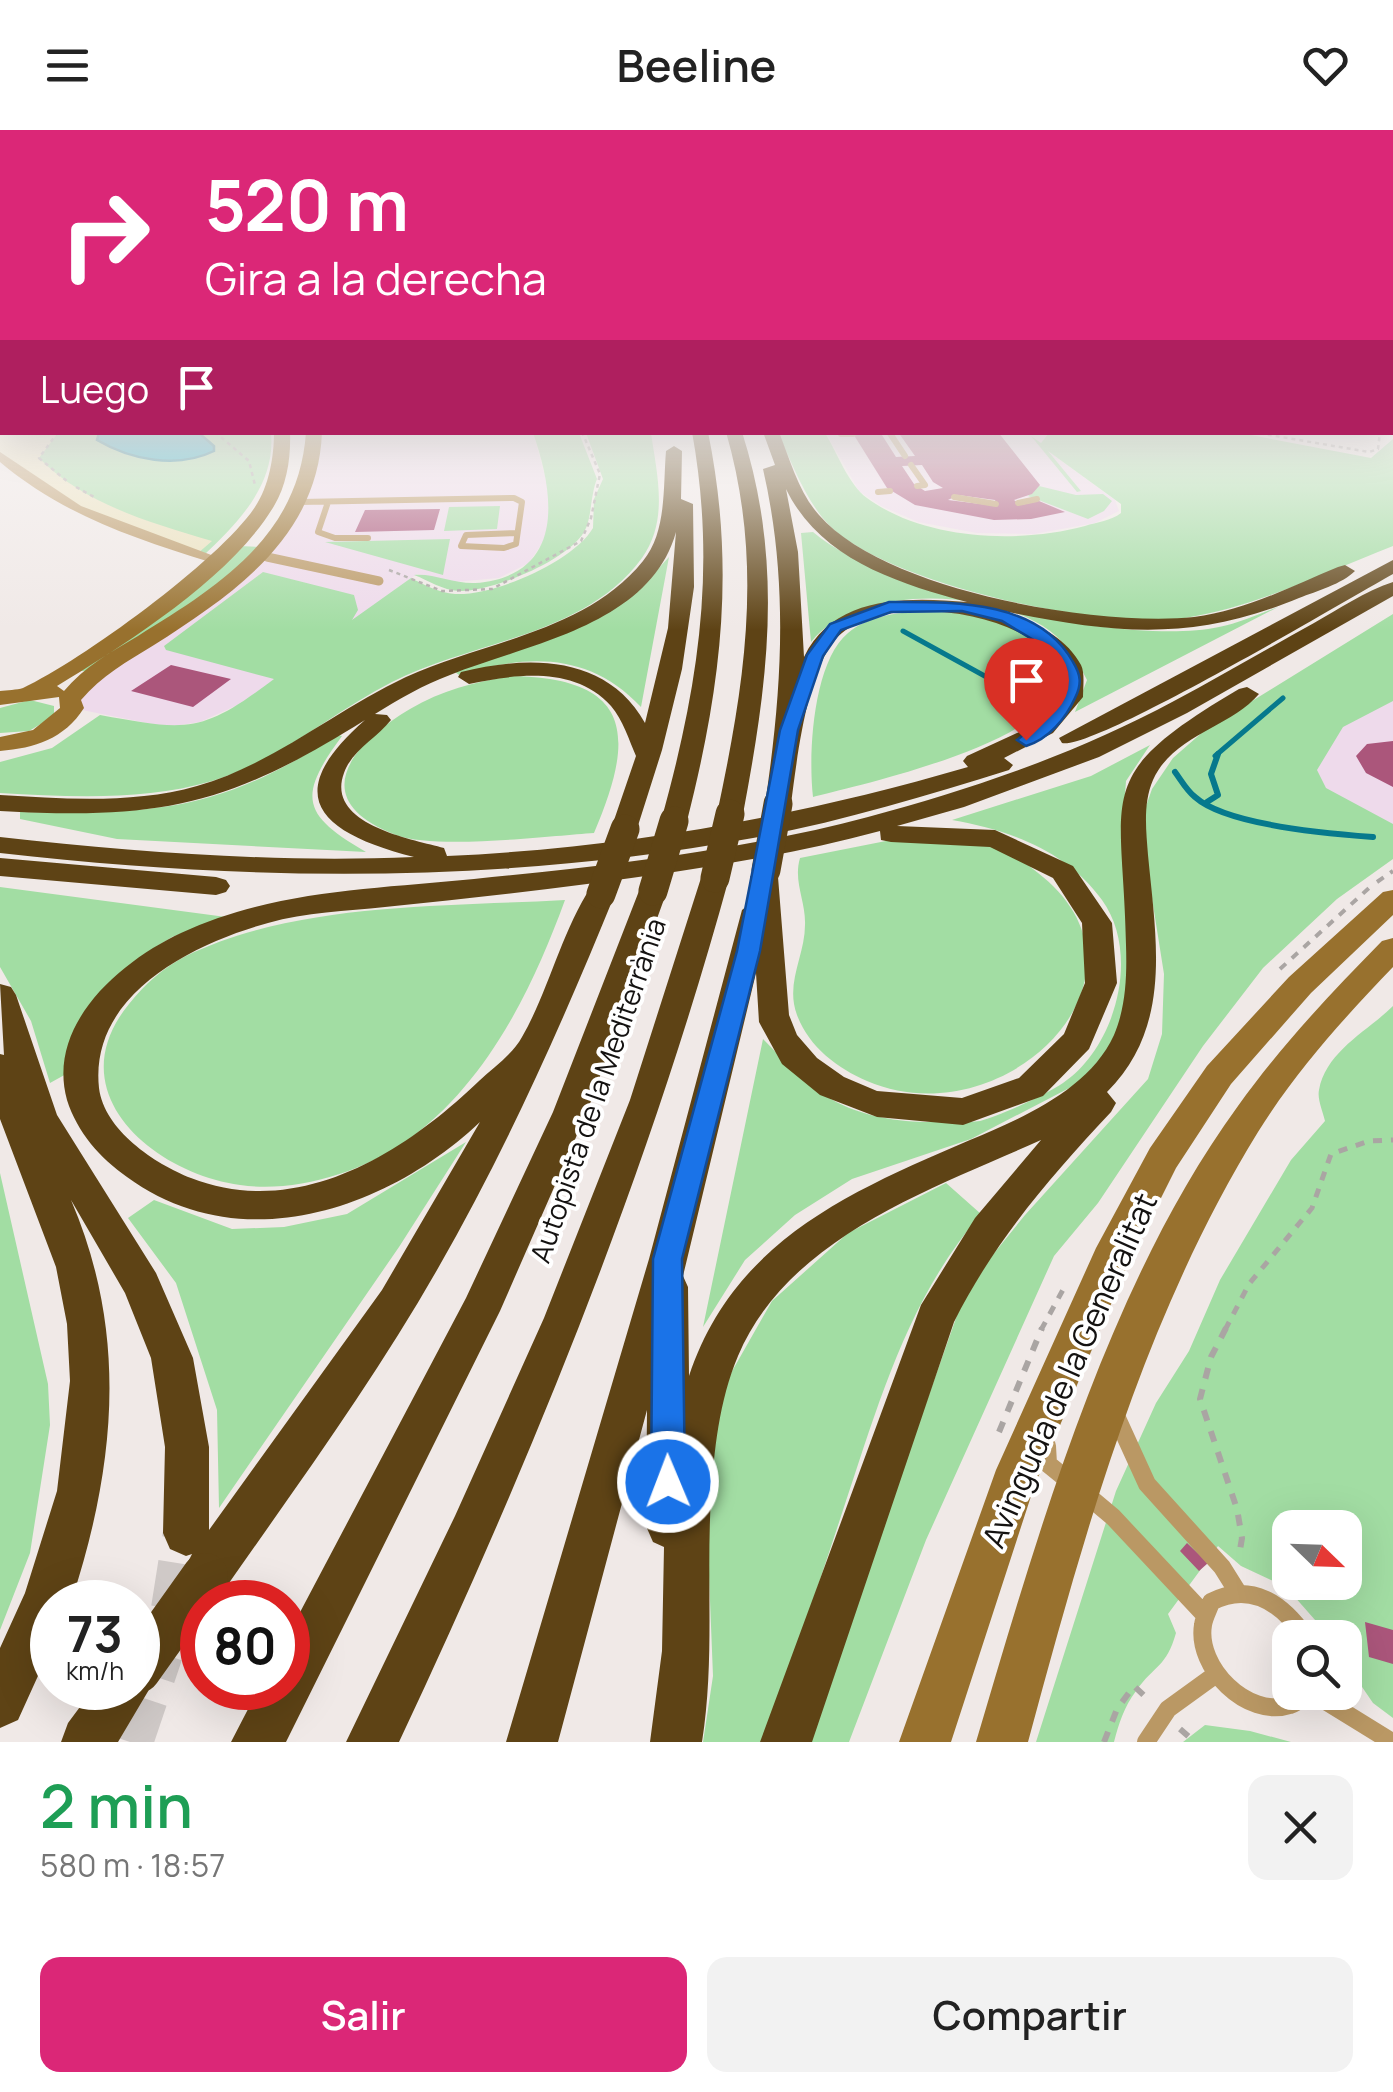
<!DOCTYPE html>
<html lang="es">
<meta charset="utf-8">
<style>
:root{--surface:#fff;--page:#f2f2f2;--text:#222;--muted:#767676;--accent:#db2777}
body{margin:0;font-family:Manrope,sans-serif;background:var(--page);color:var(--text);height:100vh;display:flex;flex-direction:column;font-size:38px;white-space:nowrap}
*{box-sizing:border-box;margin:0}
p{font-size:32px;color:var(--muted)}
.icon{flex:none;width:55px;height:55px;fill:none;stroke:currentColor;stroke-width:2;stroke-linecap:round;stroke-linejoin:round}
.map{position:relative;height:1612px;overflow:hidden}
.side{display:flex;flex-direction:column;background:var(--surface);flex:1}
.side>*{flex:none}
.banner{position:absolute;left:0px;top:0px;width:1395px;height:305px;box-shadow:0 10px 40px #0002;background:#db2777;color:#fff;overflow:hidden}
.needle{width:65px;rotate:113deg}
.fabs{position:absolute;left:1272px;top:1380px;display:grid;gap:20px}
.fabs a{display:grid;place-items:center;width:90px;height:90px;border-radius:20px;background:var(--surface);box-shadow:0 10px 40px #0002;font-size:50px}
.speed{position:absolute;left:30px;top:1450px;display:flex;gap:20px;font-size:50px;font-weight:700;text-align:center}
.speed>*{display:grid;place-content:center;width:130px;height:130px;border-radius:50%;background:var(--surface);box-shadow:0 10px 40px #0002;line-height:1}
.speed small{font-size:25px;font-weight:400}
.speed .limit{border:15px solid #d22;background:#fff;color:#111}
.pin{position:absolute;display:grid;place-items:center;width:85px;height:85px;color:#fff;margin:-102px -42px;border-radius:50% 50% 50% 0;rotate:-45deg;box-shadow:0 0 10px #0007}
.pin .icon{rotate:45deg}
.me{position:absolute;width:110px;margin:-55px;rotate:359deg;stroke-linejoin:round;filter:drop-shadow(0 0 8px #0008)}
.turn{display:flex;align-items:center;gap:35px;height:210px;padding:0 40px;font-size:45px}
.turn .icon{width:130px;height:130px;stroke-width:2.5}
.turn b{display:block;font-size:70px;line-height:85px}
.then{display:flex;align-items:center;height:95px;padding:0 40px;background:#0003;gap:20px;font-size:38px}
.round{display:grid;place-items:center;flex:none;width:105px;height:105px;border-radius:20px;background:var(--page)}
.summary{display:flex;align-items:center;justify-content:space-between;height:170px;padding:0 40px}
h1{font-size:60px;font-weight:600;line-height:75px;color:#1e9e55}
.cta{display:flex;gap:20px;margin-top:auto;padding:20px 40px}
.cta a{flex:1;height:115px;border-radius:20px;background:var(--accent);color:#fff;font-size:40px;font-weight:600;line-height:115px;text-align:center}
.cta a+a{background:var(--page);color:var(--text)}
header{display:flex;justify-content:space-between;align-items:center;height:130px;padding:0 40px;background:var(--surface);font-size:45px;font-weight:600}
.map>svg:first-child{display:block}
.commercial{fill:#eedaeb}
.green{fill:#a2dda3;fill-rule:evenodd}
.sand{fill:#ebe2bc}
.water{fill:#00a5c2;stroke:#06798d;stroke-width:2.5}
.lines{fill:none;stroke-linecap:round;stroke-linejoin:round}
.stream-far1{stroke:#06798d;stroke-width:5}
.stream{stroke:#06798d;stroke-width:6}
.building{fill:#ab567b;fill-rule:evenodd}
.highway-tunnel{stroke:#cfc9c7;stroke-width:46;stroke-dasharray:46 24;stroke-linecap:butt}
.path-far3{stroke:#aaa5a3;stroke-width:2.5;stroke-dasharray:4 4;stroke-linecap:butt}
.path-far2{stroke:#aaa5a3;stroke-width:4;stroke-dasharray:8 8;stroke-linecap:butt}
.path-far1{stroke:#aaa5a3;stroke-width:5;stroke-dasharray:9 9;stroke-linecap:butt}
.path{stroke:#aaa5a3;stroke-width:6;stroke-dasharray:11 11;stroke-linecap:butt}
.lane-far2{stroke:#ba9864;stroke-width:6}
.lane-far1{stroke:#ba9864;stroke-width:9}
.lane{stroke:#ba9864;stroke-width:18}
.street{fill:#ba9864;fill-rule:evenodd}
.secondary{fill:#98712e;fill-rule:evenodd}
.highway{fill:#5e4315;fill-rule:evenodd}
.highway-bridge-far1{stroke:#5e4315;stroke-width:29}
.highway-bridge{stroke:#5e4315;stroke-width:46}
.route{fill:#1a73e8;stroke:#114b97;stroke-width:2.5}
.labels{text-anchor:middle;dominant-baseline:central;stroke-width:8;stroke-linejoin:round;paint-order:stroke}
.street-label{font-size:28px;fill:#141211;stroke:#fff}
.near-street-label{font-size:32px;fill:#141211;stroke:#fff}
</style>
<header><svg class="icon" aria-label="menu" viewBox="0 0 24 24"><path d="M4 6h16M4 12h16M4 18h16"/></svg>Beeline<svg class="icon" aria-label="heart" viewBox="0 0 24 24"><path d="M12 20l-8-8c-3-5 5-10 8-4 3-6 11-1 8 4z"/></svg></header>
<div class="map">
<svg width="1393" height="1612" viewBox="0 0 1393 1612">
<rect width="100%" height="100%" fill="#f0e9e7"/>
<path class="commercial" d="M337,302l196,1 18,65 -5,39 -17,26 -30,15 -45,4 -37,-8 -175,129 -42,19 -33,5 -95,-19 10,-27 80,-51 130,-115 22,-80z
M826,303h223l-8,11 4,5 70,51 4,11 -24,12 -61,11 -57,-1 -59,-11 -37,-16 -22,-15z
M1393,561v134l-122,-63z"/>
<path class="green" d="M0,279l2,23h269c5,52 -32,90 -67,123l-204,-99z
M533,303h46l18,46c-7,17 -5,40 -13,53 -17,29 -93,60 -125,59 -17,-1 -29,-10 -45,-16 19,-2 41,9 61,8 91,-7 80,-88 58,-150z
M586,303h65c6,42 18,87 -9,125 -57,78 -169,83 -250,124 -61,31 -113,79 -180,99 -68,20 -141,16 -212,12v-31l52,-14 48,-33c88,16 101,19 174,-36l-108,-29 -2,-4 99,-74 91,23 4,15 -6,10 59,-42c14,7 28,15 44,16 39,2 118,-32 138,-66l1,-29 9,-20z
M778,303h47c12,19 23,51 42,65 57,42 151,46 218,28 12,-4 26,-5 36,-13v-9l-73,-53 33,40 -4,1 -46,-56 10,7 8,-10h191l131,25 22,-19v107c-67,26 -137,61 -208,72 -81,13 -297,-34 -355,-92 -24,-24 -38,-63 -52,-93z
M1039,356l37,9 27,-1 9,7 -8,10 -16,8 -60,-23z
M500,376l-3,23 -53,2 5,-24z
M813,402c72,62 313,115 406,95 20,-4 40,-13 59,-20l-203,105 12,-32c-10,-20 -19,-35 -37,-49 -56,-42 -192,-48 -239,11l-10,-109z
M450,409l-7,36 -118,-33z
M239,416l22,1 -47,41 -126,84 -11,-2z
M669,427l-28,150c-52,-55 -114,-53 -182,-32l-5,-4 193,-90z
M921,481c43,1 90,7 122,38 82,80 -190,137 -230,148 -5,-43 0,-135 35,-164 20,-17 48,-20 73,-22z
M1393,484v87l-50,26 -26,43 9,18 67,36v35l-56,40 -74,69 -60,78 -105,157 -44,53 -128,284 -77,202h-43l154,-435 31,-50 34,-42 123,-136 14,-45 2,-60 -24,-151 12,-34 21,-31 32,-28z
M511,546c122,2 125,59 83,157 -46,3 -158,17 -198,2 -90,-34 -47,-90 14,-126 32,-19 65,-27 101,-33z
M30,570l24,6v10l-25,15 -29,2v-25z
M337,605l5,1c-45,61 -40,79 24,116l-249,-13 -97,-20v-7c135,2 200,0 317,-77z
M1150,615l-24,36 -4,53 9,168 -18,43 -36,39 -106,55 -119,40 -57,36 -50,45 -42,67 60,-288c21,21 41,45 68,60 33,19 73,24 110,23 13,-1 26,1 39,-1 18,-4 67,-27 83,-38 53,-36 78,-129 39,-183 -35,-49 -92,-70 -150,-80l139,-44z
M891,710c30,2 80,-1 106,8 17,7 32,17 46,29 124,103 -40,262 -176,204 -30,-13 -58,-34 -70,-66 -12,-32 8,-59 8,-90 1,-24 -12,-43 -5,-67z
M0,757l226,30 -54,20 -29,18 -75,118 -18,10 -19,-62 -31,-54z
M565,770c-33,90 -79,185 -160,242 -45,31 -111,51 -165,43 -87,-12 -183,-93 -111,-181 15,-19 35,-37 57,-48 111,-54 258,-49 379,-56z
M1393,876v712l-20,-15 -28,-41v-24l-15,-1 -44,-50 -45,-21 -23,-20 -50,68 8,19c-10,35 -21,31 -40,58 -12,16 -17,32 -22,51h-78l80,-251 40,-88 33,-52 31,-71 71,-120 34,-39c-2,-9 -8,-22 -6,-31 7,-39 49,-59 74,-84zM1290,1398h55v54h-55z
M466,1012l-67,105 -180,261 -2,-98 -41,-127 -48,-65 26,-18 78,29 52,-2 63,-13z
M0,1043l48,211 2,41 -20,128 -30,77z
M946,1053l35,31c-74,86 -102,189 -138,296 -25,77 -52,155 -79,232h-61l10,-66 -8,-201 22,-95 45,-79 76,-68z
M1205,1595l45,6 41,11h-108z"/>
<path class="sand" d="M0,283l2,19 56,1 -19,25c45,46 112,65 173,83l-15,13 -94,-30 -103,-68z"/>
<path class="water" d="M99,303h100l15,13v5c-37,18 -83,9 -117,-11z"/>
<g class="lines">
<path class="stream-far1" d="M903,501l98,54
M1215,626l68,-58"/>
<path class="stream" d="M1175,642c6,8 12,19 20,25 31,28 136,37 178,40
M1207,672l11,-7 -7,-21 7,-20"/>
</g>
<path class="building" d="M852,302h28l16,25 19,-1 -17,-24h100l42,53 -8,9 -18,6 7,5 18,-4 26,11 -34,7 -37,1 -79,-15 -28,-17zM922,335l11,17 10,6 -18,3 -11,-7 -12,-18zM958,365l37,5 2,6 -49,-6z
M440,379l-6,21 -79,2 10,-22z
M171,535l60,14 -38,28 -62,-16z
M1393,611v46l-27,-14 -10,-17 11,-12z
M1187,1413l21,20 -9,8 -19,-20z
M1365,1492l28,8v34l-24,-7z"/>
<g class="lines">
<path class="highway-tunnel" d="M174,1479l12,-76
M130,1612l30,-89"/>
<path class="path-far3" d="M58,302l-19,26 29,24
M215,302l34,29 6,24
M1252,302l117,20 9,-3 2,-17
M76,357l18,10
M389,440l53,21 50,-2 89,-48 10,-23 9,-44 -18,-42"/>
<path class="path-far2" d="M1377,752l16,-11
M1280,839l89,-81"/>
<path class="path-far1" d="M1041,1200l24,-44
M1225,1200l24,-46 63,-76 19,-54 38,-13 24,-1"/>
<path class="path" d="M1226,1198l-15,29 -11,42 37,110 5,29 -3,18
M999,1302l43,-104
M1180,1599l15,13
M1104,1612l13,-33 17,-23 17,16"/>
<path class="lane-far2" d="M889,302l16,24
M841,304h12
M911,335l14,20 -8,1
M878,362l12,-1
M954,367l42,7
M300,372l214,-4 8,4 -6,42 -12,4 -43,-2 5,-11 51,-2
M328,372l-10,30 17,6h33
M1018,373l19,-4
M260,425l19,4"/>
<path class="lane-far1" d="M267,427l112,24"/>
<path class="lane" d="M1116,1286l31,68 75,83 15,24
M1047,1316l1,18 21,17
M1088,1366l25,21 91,97
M1306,1508c-23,-34 -55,-57 -95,-36 -2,7 -7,15 -8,23 -7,42 44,94 87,80 7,-2 14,-9 20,-13
M1311,1562l81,50
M1146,1612l22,-33 47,-34"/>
<path class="street" d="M1392,274h1v5h-1z
M0,276h2v6h-2z
M0,322l81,54 141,53 -12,3c-77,-24 -147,-47 -210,-100z"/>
<path class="secondary" d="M274,302h16c1,25 -3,53 -16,74 -43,72 -147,137 -217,180l7,5c20,-24 47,-39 74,-55 81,-50 161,-100 168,-204h16c-4,105 -87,161 -168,213 -26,16 -53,31 -73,55l3,8c-20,31 -49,40 -84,43v-14l33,-7 27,-22 -1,-11 -59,8v-14c7,-1 17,-1 23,-3 58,-27 197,-128 232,-181 14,-21 19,-50 19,-75z
M1393,760v25l-82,78 -80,91 -55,84 -48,96 -94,223 -83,255h-52l97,-272 100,-222 54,-100 57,-82 82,-89 94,-85z
M1393,808v29c-49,51 -97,104 -135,165 -115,187 -173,399 -230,610h-52c62,-209 132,-458 262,-636 43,-60 92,-112 144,-165z"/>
<path class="highway" d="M692,302h16c28,137 13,255 -21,389l-13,8 -13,-8c37,-133 56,-251 31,-389z
M726,302h16c42,132 26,249 1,382l-13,8 -13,-8c28,-132 47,-250 9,-382z
M763,302h16c11,28 20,61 40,83 66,76 278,112 375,102 50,-6 98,-31 144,-50l7,-2 10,6c-13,13 -38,20 -56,27 -110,46 -191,35 -305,11 32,10 70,24 87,56 4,8 2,22 2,32l-30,36 -49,25 9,7 -4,5c-84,26 -169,52 -256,68 -254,46 -498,44 -753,15v-16c137,15 275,26 414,20 -94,-24 -136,-61 -49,-137 -137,86 -204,100 -365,91v-16c65,4 134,9 197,-9 77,-22 138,-76 209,-109 78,-36 180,-45 237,-116 24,-29 20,-75 23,-110l8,-5 8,5 -1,48 12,5 1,83 -12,82 -20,81 -27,85 -10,2 -14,-8 25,-73c-7,-16 -13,-36 -25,-50 -36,-40 -95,-32 -142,-22l-11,-7 3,-5c68,-17 146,-17 184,51l23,-95 8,-96c-26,94 -150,112 -226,143 -27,10 -51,24 -75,39l12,1 4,5c-14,18 -39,30 -47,53 -19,51 66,66 100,75l3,8c178,-8 350,-39 521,-89l-5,-6 4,-5 61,-28 32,-32c0,-10 2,-22 -2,-30 -32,-57 -182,-77 -224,-25 -28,36 -37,118 -43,163l-13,8 -9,-2 -4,-6c17,-113 24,-222 -2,-335l12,-4zM786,359c34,70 111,94 181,113 -60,-5 -133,-7 -163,55l-6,-105z
M1393,430v14c-45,25 -300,177 -331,169l-3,-5z
M1393,452v14l-206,117 -88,44 -135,50 -67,19 98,4 78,36 39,57 5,60 -28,66 -46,47 -80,29 -86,-8 -57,-22 -38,-31 -23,-42 -3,-49 -73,303 5,11 1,89c45,-135 160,-184 281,-236 52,-22 119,-50 144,-105 12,-28 13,-60 12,-90 -3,-155 -36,-168 113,-256l8,-2 12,7c-29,34 -86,41 -106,86 -10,23 -7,50 -5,75 8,85 25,171 -41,237l9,11 -5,9c-61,65 -117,130 -157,210l-142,420h-52l161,-437 54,-87 66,-78c-109,49 -253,97 -303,216 -19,45 -24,95 -27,142 -5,82 4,162 -9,244h-52l12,-91 2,-104 -11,-5 -7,-16 1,-116 -89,332h-52l143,-483 93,-349 10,-8 -2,-25 4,-6h20l4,6 11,138 8,20 20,23 27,19 33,14 85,7 57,-20 45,-44 21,-51 -3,-60 -29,-45 -63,-31 -99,-5 -10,-2 -1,-9c-96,26 -195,40 -293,53 -67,9 -135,16 -202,23 -39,4 -79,5 -117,16 -76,21 -179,72 -169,165 5,42 56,76 92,90 108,42 213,-25 288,-97 14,-13 34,-27 43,-44 27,-47 39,-104 69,-150h20l4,7c-53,130 -108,254 -178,376 -64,112 -141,217 -215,323l-17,7 -17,-7 -7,-17 11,-22 -6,2 -16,-7 -7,-16 2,-86 -14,-89 -26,-65 -54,-93c57,133 45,264 1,399l-2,3h-18v43l-34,75 -18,8v-80l25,-55 32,-102 13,-110 -3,-57 -11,-57 -56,-148v-65l4,1 -4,-71 11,3 5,8 41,120 99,158 37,85 16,89v83l173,-240 98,-168c-93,88 -240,138 -353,55 -27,-19 -50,-45 -60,-77 -21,-76 54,-139 114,-167 92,-43 194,-44 293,-54 131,-13 266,-28 394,-62 106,-28 209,-64 306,-116 47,-25 93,-52 140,-78 25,-14 51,-32 79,-41z
M0,728l216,19 10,3 4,6 -4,6 -10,3 -216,-19z
M715,739l10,3 4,6c-82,299 -198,583 -330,864h-53l109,-226 89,-198 86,-218 71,-222 4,-6z
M653,752l10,2 4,7 -80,221 -87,199 -214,431h-55l28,-54h29v-53l178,-337 87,-186 86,-221 4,-7z
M138,1538l5,2 7,18 -32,54h-57l7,-19 26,-35h44z"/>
<path class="highway-bridge-far1" d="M766,740l12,-66
M715,748l15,-64
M653,761l21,-70
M601,764l24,-65"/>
<path class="highway-bridge" d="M138,1540l67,-94"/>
</g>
<linearGradient id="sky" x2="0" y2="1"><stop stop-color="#4baed9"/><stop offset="0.55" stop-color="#f8f5f4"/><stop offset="1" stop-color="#f8f5f4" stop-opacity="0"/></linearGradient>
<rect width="1393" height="500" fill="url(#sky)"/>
<path class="route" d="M889,472c62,0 149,-3 184,60 8,13 9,22 2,36 -9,20 -26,41 -49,48l-9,-6 34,-28 12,-25v-13l-13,-24 -48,-29 -40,-10 -71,1 -50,18 -18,26 -25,74 -38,221 -78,308 3,223 -5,12 -12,5 -12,-5 -5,-12 2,-223 84,-308 43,-221 27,-75 23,-31z"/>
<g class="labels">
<g class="street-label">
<text transform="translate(597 960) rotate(-71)">Autopista de la Mediterrània</text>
</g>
<g class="near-street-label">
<text transform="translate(1069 1240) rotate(-66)">Avinguda de la Generalitat</text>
</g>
</g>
</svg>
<div class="fabs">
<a><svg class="needle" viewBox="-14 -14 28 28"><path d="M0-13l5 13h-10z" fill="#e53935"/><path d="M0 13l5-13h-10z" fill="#767676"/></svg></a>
<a><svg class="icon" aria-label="search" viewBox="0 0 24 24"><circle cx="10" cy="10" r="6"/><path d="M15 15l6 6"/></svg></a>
</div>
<div class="speed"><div>73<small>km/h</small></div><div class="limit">80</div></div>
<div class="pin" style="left:1026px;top:610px;background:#d93025"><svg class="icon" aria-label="arrive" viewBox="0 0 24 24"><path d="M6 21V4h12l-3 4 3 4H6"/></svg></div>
<svg class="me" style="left:668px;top:1352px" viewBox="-20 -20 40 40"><circle r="17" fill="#1a73e8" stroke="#fff" stroke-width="3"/><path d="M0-11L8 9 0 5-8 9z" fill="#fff"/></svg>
<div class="banner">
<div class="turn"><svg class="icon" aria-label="right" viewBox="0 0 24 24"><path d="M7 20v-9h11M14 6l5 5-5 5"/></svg><div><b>520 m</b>Gira a la derecha</div></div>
<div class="then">Luego<svg class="icon" aria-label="arrive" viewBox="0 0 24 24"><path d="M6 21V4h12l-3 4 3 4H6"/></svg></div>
</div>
</div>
<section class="side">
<div class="summary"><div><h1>2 min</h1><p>580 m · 18:57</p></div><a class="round"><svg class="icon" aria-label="close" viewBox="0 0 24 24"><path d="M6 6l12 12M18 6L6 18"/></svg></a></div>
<div class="cta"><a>Salir</a><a>Compartir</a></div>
</section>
